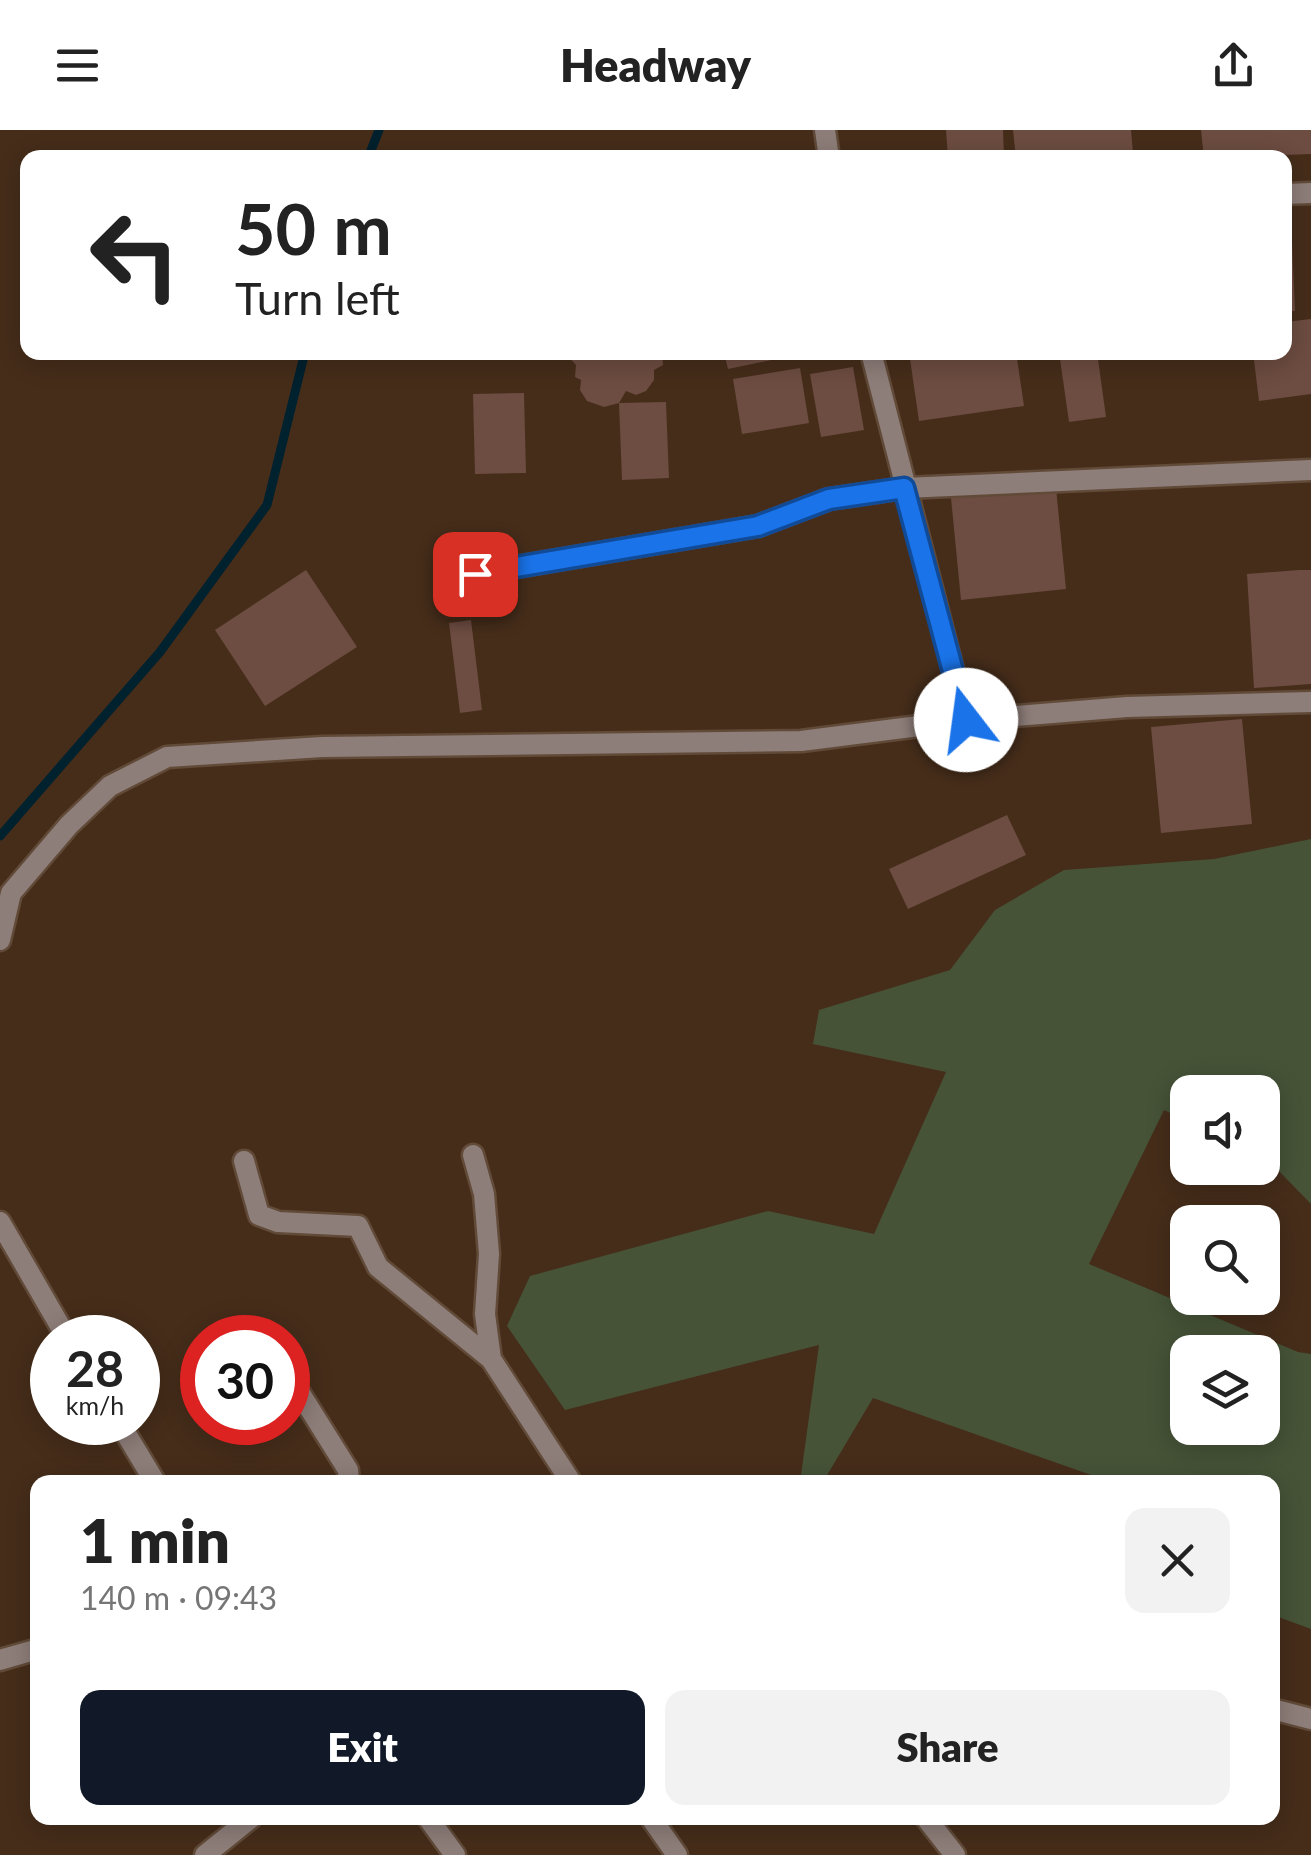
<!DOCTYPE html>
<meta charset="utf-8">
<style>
:root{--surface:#fff;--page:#f2f2f2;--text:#222;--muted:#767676;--accent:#111827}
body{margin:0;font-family:Lato,sans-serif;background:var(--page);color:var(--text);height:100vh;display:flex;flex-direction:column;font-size:38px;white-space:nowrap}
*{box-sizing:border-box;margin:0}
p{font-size:32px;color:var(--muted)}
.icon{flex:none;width:55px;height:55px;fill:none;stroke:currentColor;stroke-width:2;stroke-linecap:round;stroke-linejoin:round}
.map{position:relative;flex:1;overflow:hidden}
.sheet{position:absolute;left:30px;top:1345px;width:1250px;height:350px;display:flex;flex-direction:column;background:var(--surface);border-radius:20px;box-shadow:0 5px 25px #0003}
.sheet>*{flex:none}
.banner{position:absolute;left:20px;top:20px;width:1272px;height:210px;border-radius:20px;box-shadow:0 5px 25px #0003;background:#fff;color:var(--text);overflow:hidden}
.buttons{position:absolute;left:1170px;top:945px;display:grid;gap:20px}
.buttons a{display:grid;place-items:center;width:110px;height:110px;border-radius:20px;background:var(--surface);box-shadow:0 5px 25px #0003;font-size:50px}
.speed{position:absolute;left:30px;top:1185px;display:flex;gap:20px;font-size:50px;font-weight:700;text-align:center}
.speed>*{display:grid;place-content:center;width:130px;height:130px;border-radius:50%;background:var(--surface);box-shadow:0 5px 25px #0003;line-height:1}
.speed small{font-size:25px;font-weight:400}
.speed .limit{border:15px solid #d22;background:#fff;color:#111}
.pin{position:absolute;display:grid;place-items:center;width:85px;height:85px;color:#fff;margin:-42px;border-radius:20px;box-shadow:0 5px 15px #0006}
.me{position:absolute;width:110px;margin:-55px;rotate:345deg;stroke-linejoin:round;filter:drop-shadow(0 0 8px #0008)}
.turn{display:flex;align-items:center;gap:35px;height:210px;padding:0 50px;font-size:45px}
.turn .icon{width:130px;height:130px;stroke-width:2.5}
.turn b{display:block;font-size:70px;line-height:85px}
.round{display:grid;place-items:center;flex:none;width:105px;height:105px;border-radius:20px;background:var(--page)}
.summary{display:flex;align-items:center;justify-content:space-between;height:170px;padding:0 50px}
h1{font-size:60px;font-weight:800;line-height:75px}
.primary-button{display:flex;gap:20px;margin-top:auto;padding:20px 50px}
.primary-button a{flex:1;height:115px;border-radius:20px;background:var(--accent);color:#fff;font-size:40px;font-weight:800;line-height:115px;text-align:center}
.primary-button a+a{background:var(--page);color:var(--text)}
header{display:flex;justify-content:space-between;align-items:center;height:130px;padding:0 50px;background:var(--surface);font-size:45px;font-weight:800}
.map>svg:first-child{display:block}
.green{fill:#465337;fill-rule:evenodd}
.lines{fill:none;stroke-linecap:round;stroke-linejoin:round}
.stream{stroke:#00212e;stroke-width:9}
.building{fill:#6d4c41}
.minor-casing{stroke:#614a38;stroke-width:25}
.minor{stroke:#8e7e7a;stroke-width:20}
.route-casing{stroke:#114b97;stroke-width:25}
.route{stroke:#1a73e8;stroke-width:18}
</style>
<header><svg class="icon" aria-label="menu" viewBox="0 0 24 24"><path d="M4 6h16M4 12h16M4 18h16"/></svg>Headway<svg class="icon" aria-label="share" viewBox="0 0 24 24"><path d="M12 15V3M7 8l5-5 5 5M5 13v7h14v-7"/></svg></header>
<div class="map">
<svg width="1311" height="1725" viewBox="0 0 1311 1725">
<rect width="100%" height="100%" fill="#462d1a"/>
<path class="green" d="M1311,709v365l-41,-42 -7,-4 -1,-66h-74l-1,29 -23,-11 -75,154 209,88 13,2v275l-38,-14 -1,-133h-161l-238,-84 -50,84h-23l19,-137 -254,65 -58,-84 23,-50 238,-65 106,23 72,-162 -133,-28 6,-34 131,-40 45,-60 69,-40 150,-11zM1188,1222h74v76h-74z"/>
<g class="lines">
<path class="stream" d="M368,28l11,-28
M0,706l160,-184 107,-147 38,-153"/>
</g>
<path class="building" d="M946,0h57l1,28h-56z
M1013,0h118l2,23 -42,5h-75z
M1201,0h110v24l-107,4z
M1285,88h6l4,93h-10z
M1311,189v75l-52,7 -6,-49h32v-30z
M564,222h88v3l10,-3 1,13 -9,5v10l-8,11 -10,4 -10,-4 -7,12 47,-1 3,76 -47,2 -3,-77 -15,4 -17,-6 -7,-11 1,-10 -6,-3 1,-12z
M724,222h76v2l-72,15z
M909,222h107l8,54 -105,15z
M1059,222h38l9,65 -37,5z
M853,237l11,63 -43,7 -11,-63z
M800,238l9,55 -67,11 -9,-55z
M524,263l2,80 -51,1 -2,-80z
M1056,358l10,101 -105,11 -10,-102z
M306,440l51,77 -92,59 -50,-76z
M1299,440h12v114l-57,4 -7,-114z
M471,490l11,90 -22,3 -11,-90z
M1242,589l10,105 -91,9 -10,-106z
M1007,685l19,40 -118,54 -19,-40z"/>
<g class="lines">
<g class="minor-casing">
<path id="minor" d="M825,0l4,28
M1285,64l26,-1
M871,222l95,368
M475,444l283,-48 71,-27 75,-11 407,-18
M0,810l11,-47 58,-68 41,-39 57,-29 155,-10 479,-6 165,-21 161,-13 184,-5
M473,1025l11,39 5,60 -4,60 6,45 80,123
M244,1031l15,54 19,7 80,4 20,41 113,92
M0,1092l67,116
M262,1203l3,5
M288,1244l60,96 1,12
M119,1292l36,60
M0,1530l38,-11
M1272,1579l39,10
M428,1688l27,37
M651,1688l26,37
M926,1688l29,37
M205,1725l46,-37"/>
</g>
<use href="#minor" class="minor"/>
</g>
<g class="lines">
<g class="route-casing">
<path id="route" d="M475,444l283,-48 71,-27 75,-11 62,232"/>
</g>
<use href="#route" class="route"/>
</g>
</svg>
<div class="buttons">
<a><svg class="icon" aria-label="sound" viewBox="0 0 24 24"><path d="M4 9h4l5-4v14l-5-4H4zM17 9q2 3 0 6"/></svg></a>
<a><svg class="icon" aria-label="search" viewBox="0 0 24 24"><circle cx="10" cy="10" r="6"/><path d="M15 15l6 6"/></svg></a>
<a><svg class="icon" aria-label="layers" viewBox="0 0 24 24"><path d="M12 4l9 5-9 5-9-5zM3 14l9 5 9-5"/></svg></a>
</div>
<div class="speed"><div>28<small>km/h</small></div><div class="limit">30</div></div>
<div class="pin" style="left:475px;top:444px;background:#d93025"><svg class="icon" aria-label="arrive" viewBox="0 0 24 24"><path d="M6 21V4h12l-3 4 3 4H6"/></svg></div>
<svg class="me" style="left:966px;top:590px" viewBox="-20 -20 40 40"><circle r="19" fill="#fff"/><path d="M0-13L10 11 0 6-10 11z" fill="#1a73e8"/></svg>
<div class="banner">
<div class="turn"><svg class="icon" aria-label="left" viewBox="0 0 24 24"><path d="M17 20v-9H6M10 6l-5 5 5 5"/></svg><div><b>50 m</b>Turn left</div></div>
</div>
<section class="sheet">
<div class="summary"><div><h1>1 min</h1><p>140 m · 09:43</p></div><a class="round"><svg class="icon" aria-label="close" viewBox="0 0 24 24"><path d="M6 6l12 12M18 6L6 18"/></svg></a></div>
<div class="primary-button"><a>Exit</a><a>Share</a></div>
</section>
</div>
